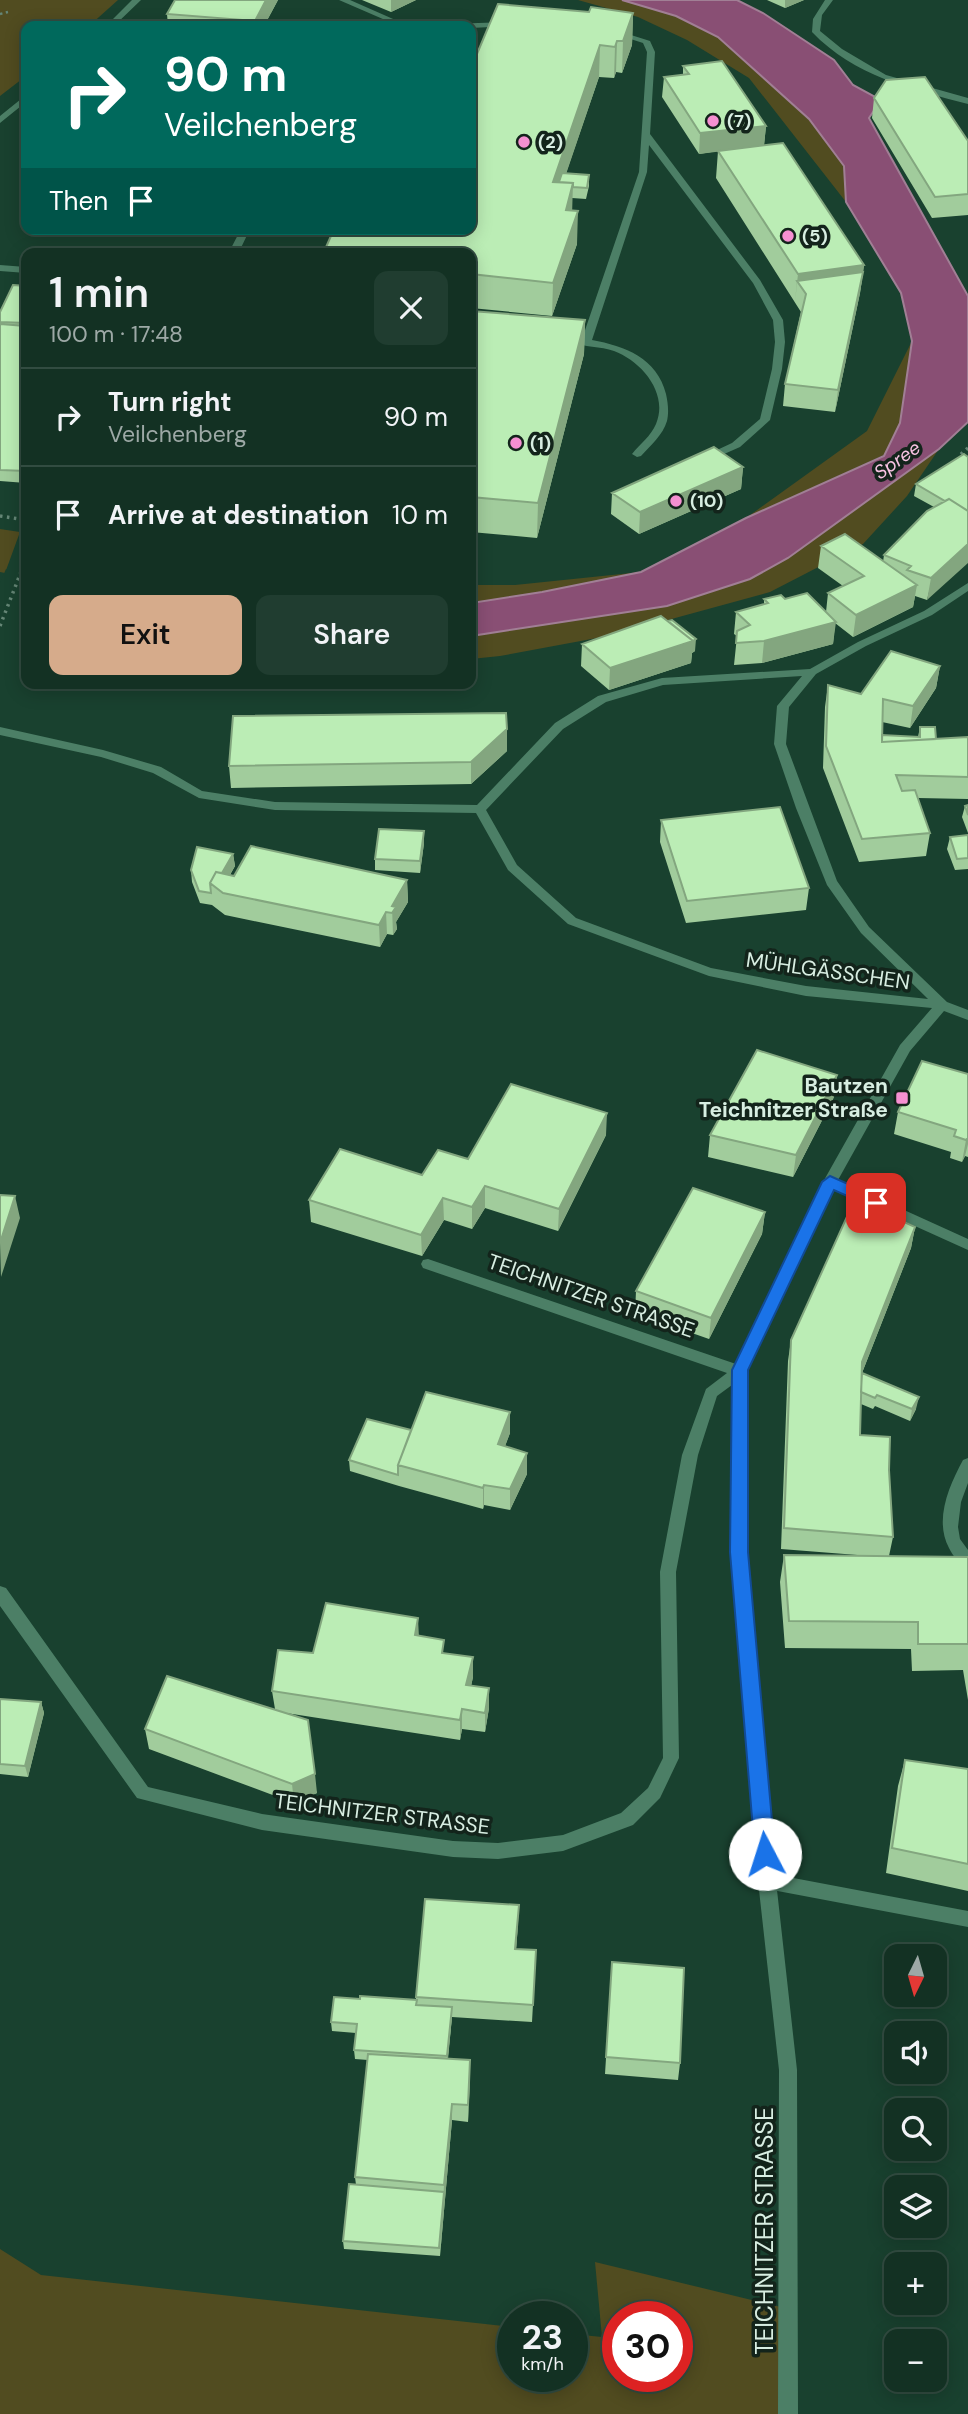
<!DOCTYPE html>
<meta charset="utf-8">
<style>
:root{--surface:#133123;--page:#203d30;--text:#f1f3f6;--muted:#9da9a6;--line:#324c41;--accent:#d6ab8b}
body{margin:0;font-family:"DM Sans",sans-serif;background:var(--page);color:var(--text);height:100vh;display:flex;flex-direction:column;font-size:26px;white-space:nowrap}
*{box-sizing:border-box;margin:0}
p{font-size:23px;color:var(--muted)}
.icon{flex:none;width:38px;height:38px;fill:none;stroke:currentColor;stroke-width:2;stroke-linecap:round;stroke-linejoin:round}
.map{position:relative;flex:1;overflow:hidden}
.side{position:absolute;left:21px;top:248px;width:455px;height:441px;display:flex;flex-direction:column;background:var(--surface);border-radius:14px;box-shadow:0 4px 18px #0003,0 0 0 2px var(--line)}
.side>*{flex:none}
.banner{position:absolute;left:21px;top:21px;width:455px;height:214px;border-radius:14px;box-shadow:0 4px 18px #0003,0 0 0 2px var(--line);background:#00695c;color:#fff;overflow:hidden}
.needle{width:46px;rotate:185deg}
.tools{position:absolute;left:884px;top:1944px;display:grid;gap:14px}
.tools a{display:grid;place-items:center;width:63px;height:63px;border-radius:14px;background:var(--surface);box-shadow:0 4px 18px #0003,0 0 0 2px var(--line);font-size:35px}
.speed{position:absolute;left:497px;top:2301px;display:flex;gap:14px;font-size:35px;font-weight:700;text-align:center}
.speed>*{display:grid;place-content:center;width:91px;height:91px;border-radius:50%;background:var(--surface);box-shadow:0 4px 18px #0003,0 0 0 2px var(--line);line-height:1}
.speed small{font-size:18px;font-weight:400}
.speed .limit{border:10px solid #d22;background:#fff;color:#111}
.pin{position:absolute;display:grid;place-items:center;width:60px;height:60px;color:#fff;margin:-30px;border-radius:14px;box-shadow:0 4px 10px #0006}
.me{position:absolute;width:77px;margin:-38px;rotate:355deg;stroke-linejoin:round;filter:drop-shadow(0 0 5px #0008)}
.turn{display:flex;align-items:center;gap:24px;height:147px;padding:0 28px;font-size:32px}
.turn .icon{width:91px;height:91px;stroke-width:2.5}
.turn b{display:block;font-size:49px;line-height:60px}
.then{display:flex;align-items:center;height:66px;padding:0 28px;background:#0003;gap:14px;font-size:26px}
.round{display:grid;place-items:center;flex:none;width:74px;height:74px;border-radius:14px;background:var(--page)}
.headline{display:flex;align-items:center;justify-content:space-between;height:119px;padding:0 28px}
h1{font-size:42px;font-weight:600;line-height:52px}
.action{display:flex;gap:14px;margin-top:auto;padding:14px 28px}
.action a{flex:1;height:80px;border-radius:14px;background:var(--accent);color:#111;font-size:28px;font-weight:600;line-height:80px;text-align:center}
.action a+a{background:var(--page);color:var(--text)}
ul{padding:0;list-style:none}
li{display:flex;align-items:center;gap:21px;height:98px;padding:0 28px;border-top:2px solid var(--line)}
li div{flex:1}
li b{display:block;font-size:26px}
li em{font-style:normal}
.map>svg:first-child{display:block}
.green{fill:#514c20;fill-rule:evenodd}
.water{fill:#894f74;stroke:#a17f95;stroke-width:2}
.pier{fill:#19412f}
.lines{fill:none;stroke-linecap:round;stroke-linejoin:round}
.path-far1{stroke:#658676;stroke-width:2.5;stroke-dasharray:2.5 3.5;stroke-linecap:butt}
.path{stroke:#658676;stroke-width:3.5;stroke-dasharray:2.5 4.5;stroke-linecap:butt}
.service{fill:#4c7f66;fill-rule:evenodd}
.minor{fill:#4c7f66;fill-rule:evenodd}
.wall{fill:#a1cc9c}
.shaded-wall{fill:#83a67f}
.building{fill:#bbedb5;stroke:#83a67f;stroke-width:2}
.route{fill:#1a73e8;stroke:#114b97;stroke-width:2}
.poi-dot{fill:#f590d1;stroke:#13241b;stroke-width:2.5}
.labels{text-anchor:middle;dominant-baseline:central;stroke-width:7;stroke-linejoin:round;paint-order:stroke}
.far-poi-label{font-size:18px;font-weight:bold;fill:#d8eee2;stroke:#13241b;text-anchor:start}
.far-water-label{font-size:19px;font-style:italic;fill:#f8c3e3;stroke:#13241b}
.street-label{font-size:21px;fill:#d8eee2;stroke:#13241b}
.poi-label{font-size:21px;font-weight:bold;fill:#d8eee2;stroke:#13241b;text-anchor:end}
.near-street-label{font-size:24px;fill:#d8eee2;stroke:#13241b}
</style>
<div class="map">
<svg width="968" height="2414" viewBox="0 0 968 2414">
<rect width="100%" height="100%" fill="#19412f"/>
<path class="green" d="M0,0h118l-29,26h-63v50l-26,20z
M578,0h44l54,16 42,21 91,82 35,47 2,36 -97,-124 -62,-38 -49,-23z
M912,341l-12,82 -16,32 -138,63 121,-87z
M939,449l-32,47 -44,48 -93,48 -157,43 -113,21 -29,3v-23l84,-14 195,-43 38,-21z
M0,529l20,3 -15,41 -5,-1z
M641,572l-99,20 -71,11v-18h44z
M0,2249l41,26 472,52v49h59v-42l30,3 -7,-75 194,47 -1,105h-788zM618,2317h59v59h-59z"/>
<path class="water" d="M622,0h115l26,13 71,47 19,25 28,15 -12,18 99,178v126l-29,27 -151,109 -38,21 -83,27 -196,30v-33l71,-11 99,-20 105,-54 138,-62 16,-33 12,-82 -11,-48 -55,-91 -2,-36 -35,-47 -91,-82 -42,-21z"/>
<path class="pier" d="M6,569l20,15v19l-8,21h-18v-41z"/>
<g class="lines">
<path class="path-far1" d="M0,14l8,-2"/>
<path class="path" d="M968,448l-9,8 9,6
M0,516l26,4
M0,626l26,-67"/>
<path class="service" d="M339,0h11l59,26h-10z
M825,0h8l-11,15 -2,16 22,18 44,26 82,23v6c-57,-15 -114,-28 -156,-72l1,-13z
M507,22l4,2 -1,2 -39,2 -25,-2 4,-2z
M612,29l38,12 5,11 -5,82 110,146 23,40 2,22 -3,27 -12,51 -30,27 -34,15 -5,-3 1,-2 30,-14 28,-24 12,-50 3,-27 -2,-22 -20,-37 -104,-138 -2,27 -55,168c33,6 65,18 74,54 2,9 3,19 1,27 -4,14 -17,25 -26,35l-4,1 -5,-3c8,-10 19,-18 24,-30 13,-31 -15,-63 -42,-73 -13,-5 -31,-3 -42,-10l10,-2 57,-167 8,-120 -4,-9 -31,-10z
M241,229h9l-12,25h-10z
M0,265l26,2v6l-26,-2z
M968,1458v25l-7,19 -3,25 2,12 8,11v17c-9,-3 -15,-11 -19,-19 -15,-28 0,-62 14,-88z
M767,1873l201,38v16l-201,-38 -6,-2 -3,-6 3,-6z"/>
<path class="minor" d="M132,0h9l-27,26h-8z
M26,95v7l-26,21v-7z
M968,583v8l-36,24 -66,31 -50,28 -27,33 -3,37 51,137 32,46 78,75 21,8v10l-24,-9 -34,40 -72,129 130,59v11l-135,-61 -86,182v181l29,329 21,189 1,344h-20l1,-344 -21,-189 -27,-329 1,-167 -15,11 -19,59 -22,117 3,186 -19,40 -27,27 -70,26 -65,8 -45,-2 -191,-27 -125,-32 -137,-192v-20l6,2 142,199 114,27 191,27 45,2 65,-8 58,-22 27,-25 15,-30 -3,-186 22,-117 24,-66 21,-16 -304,-105 -2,-4 2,-4 5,-1 308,105 87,-182 77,-137 32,-37 -126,-12 -97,-20 -141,-52 -60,-54 -32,-57 -201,-3 -76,-12 -46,-25 -52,-16 -101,-22v-8l103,23 58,17 41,24 73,11 202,3 78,-82 43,-27 64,-18 148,-9 48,-27 66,-31zM802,676l-25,30 -3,38 22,64 31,77 34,48 67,66 -122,-13 -95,-18 -135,-50 -59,-53 -31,-55 77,-81 43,-27 57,-17z"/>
</g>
<path class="wall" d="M278,0l-14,26h-96l-1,-12z
M362,0h54l-25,12z
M767,0h37l-19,8z
M589,12l44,1 -1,32 -10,28 -6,-1 -2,6 -15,-1 -33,96 23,2v11l-3,13 -14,-1v12l5,34 -25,72 -81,-8v-79z
M683,66l83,60 -2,19 100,120 -4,28 -25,119 -52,-6 2,-22 16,-72 -85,-134 2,-27 -19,3 -37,-57 2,-20 19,-2z
M874,98l94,43v74l-36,3 -60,-100z
M26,286v197l-26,-2v-169z
M471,311l114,9 -1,34 -47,184 -66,-6z
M964,454l-37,146 -12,-4 -2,11 -60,30 -18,-14 -2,21 -71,19 -28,2 3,-29 -3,-2 2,-22 28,-7v-6h21l41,13 2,-19 15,-7 -25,-18 3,-22 62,16 1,-7 50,-48 -20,-11 2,-12z
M743,467l-2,22 -102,45 -28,-20 1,-21z
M582,644l113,7 -3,2 -1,10 -82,27 -28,-24z
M940,666l-4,22 -26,40 -28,-6v13l36,2 2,-10 16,12 32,-2v62l-50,-1 12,35 -4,23 -67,6 -36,-94 2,-61 3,-22 33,9z
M507,729v22l-36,33 -240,4 -2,-22z
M968,805v28l-6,-16 3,-11z
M661,820l148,68 -3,22 -120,13 -26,-81z
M968,835v34l-13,1 -8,-21 3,-12z
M424,843l-4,30 -45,-3v-11z
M233,854l2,12 -5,9 4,1 173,4 1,22 -12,20 1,7 -4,6 -6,-1 -7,13 -155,-32 -13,-10 -12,-2 -8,-21 -1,-12z
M968,1074v83l-3,-1 -3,6 -12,-4 1,-6 -57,-18 4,-22z
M834,1097l-41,80 -85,-20 2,-22z
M606,1135l-48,96 -73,-23 -13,21 -28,-9 -22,36 -111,-34 -2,-22 113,-25 46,-16z
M765,1212l-3,22 -53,105 -74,-26 1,-22z
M915,1227l-4,21 -49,125 54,36 -6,12 -35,-15 -2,3 -12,-5 -1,31 29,35 4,67 -4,19 79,1v143l-5,-30 -51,1 -1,-22 -126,-1 -5,-66 4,-27 86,1 -89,-7 7,-188 3,-21z
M510,1412v21l-5,13 22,28 -17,36 -26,-5 -1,4 -84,-23 -49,-15 -1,-11 62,-30z
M419,1635l25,18 29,4v20l-2,9 18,2v20l-4,24 -23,-3 -2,11 -174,-27 31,80 -23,10 -145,-54 -4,-20 130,-20 -3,-18 41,-38z
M0,1699l41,3 3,11 -16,64 -28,-3z
M905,1760l63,9v122l-82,-18 12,-87z
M518,1923l-2,26 19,19 -3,54 -80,-5 -4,42 22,1v17l-2,45 -16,-2 -12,136 -96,-7 -1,-8 13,-56 -1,-8 13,-117 -13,-1 -1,-9 2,-17 -24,-2 -1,-9 29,-23 56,1v-3z
M612,1962l68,101 -2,17 -73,-6z"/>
<path class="shaded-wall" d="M266,0h12l-14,26h-9v-5z
M391,0h25l-25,12z
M785,0h19l-19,8z
M633,13l-1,32 -10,28 1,-32z
M617,41l-1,31 -2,6 1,-31z
M600,45l-1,32 -37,109 -9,-4z
M766,126l-2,20 -65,8 1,-21z
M573,183l-1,33 -6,-6z
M578,211l-1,33 -25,72 1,-33z
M864,265l-4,28 -25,119 3,-22 -32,-96 -9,-13 -2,21 3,-28z
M585,320l-1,34 -47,184 1,-35z
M743,467l-2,22 -102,45 1,-22z
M968,544v19l-41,37 4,-22z
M917,585l-4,22 -60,30 3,-22z
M836,622l-3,22 -71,19 2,-22z
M696,639l-1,12 -3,2 -1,10 -82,27 1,-22z
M940,666l-4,22 -26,40 3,-22z
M507,729v22l-36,33v-22z
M424,831v12l-4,30v-12z
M233,854l2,12 -15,25 -5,-4z
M407,880l1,22 -12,20 1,7 -4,6 -1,-29z
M386,912l1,22 -7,13 -1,-22z
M837,1075l-3,22 -41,80 3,-22z
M607,1113l-1,22 -48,96 1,-22z
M968,1138v6l-3,12 -3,6 4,-22z
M485,1186v22l-13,21v-22z
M15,1196l5,22 -19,59 -1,-34z
M443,1198l1,22 -22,36 -1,-21z
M765,1212l-3,22 -53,105 2,-21z
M915,1227l-4,21 -51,130 2,-16z
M919,1397l-3,12 -6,12 2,-12z
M510,1412v21l-12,32v-21z
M527,1453v21l-17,36v-21z
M484,1485v20l-1,4v-21z
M418,1618l1,20 -4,-3z
M473,1657v20l-6,28 -1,-20z
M489,1688v20l-4,24v-19z
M41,1702l3,11 -16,64 -3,-11z
M462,1709v20l-2,11v-20z
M315,1774l2,19 -23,10 -2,-19z
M519,1905l-1,18 -3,43v-17z
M452,2007v9l-5,49v-9z
M470,2060v17l-2,45v-17z
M452,2104v16l-12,136 4,-71z"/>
<path class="building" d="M175,0h91l-11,21 -88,-7z
M498,4l91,8 2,-5 42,6 -10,28h-6l-2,6 -15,-2 -47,137 20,1 -7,27 12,1 -25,72 -82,-9v-20h-148l11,-25h137v-161z
M722,61l44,65 -66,7 -36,-56 25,-3 -6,-8z
M925,77l43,64v53l-33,3 -61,-99 12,-18z
M783,143l81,122 -66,9 -80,-123z
M562,173l27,2 -2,13 -14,-1v-4l-14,-1z
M863,272l-25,118 -53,-6 21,-90 -9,-13z
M13,285l13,1v37l-26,-1v-10z
M471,311l114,9 -47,183 -67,-6z
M0,324l26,2v145l-26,-1z
M714,447l29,20 -103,45 -28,-19z
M964,454l4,3v54l-19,-12 -4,2 -29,-17z
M949,499l19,12v33l-37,34 -24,-8 4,-4 -27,-11 43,-44z
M845,534l72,51 -61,30 -28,-22 36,-17 -43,-30z
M807,593l29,29 -72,19 -28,2 1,-12 13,-6 -14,-13 32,-9 -4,-4 17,-4 4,4z
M661,616l32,25 -83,27 -28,-24z
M672,620l24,19 -3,2 -25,-20z
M891,651l49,15 -27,40 -30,-7 -1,43 86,-5v40l-72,-2 6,16 13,-1 15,43 -68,6 -36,-93 2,-61 33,9z
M506,713l1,16 -36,33 -242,4 4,-50z
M920,727h15l1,12 -54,3v-7l38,2z
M968,805v10l-3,-9z
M780,807l29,81 -122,13 -26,-81z
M379,829l45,2 -4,30 -45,-2z
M968,835v23l-11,1 -7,-22z
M251,846l156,34 -15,26 4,1 -4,6 -6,-1 -7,13 -156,-32 -13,-10 6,-11 18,4z
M197,847l36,7 -11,19 -6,-1 -6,11 1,10 -12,-2 -8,-21z
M757,1050l80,25 -41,80 -86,-20z
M922,1061l46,13v64l-2,2 -12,-4 2,-6 -58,-18z
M511,1084l96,29 -48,96 -74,-23 -13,21 -29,-9 -22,37 -112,-35 31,-51 82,26 16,-25 30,9z
M693,1188l72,24 -54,106 -75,-27z
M0,1195l15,1 -15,47z
M855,1199l60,28 -53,135 -2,73 30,2 -1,33 4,67 -109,-9 7,-188z
M862,1373l57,24 -7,12 -35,-14 -2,3 -14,-6z
M426,1392l84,20 -12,32 29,9 -17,36 -26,-4 -1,3 -85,-23z
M367,1419l44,11 -13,35v10l-49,-15z
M784,1555l184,2v87h-50v-22l-129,-1z
M326,1603l92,15 -3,17 29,5 -2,13 31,4 -7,28 23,3 -4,25 -23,-4 -2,11 -188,-29 6,-41 35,3z
M167,1676l141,44 7,54 -23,10 -147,-55z
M0,1699l41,3 -16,64 -25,-2z
M905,1760l63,9v95l-76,-16z
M425,1899l94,6 -4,44 21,1 -3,55 -117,-8z
M612,1962l72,6 -4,95 -74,-6z
M360,1996l57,4 -1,5 36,2 -5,49 -93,-6 3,-26 -26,-2 3,-25 26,2z
M368,2054l102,6 -2,45 -16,-1 -8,81 -89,-8z
M349,2184l95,8 -5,56 -96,-7z"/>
<path class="route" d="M830,1176l52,23 2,4 -8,6 -42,-19 -86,180v182l27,302 -3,6 -7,3 -7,-3 -3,-6 -25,-302 2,-182 90,-188z"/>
<g class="poi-dot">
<circle cx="713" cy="121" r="7"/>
<circle cx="524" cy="142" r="7"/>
<circle cx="788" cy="236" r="7"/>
<circle cx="516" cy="443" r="7"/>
<circle cx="676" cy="501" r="7"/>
<rect x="895" y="1091" width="14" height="14" rx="3.5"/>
</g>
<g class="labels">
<g class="far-poi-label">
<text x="727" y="121">(7)</text>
<text x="538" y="142">(2)</text>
<text x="802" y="236">(5)</text>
<text x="530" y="443">(1)</text>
<text x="690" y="501">(10)</text>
</g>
<g class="far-water-label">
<text transform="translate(897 460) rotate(-35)">Spree</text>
</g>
<g class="street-label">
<text transform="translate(828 971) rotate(8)">MÜHLGÄSSCHEN</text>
<text transform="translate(591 1296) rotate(19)">TEICHNITZER STRASSE</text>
<text transform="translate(382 1814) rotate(7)">TEICHNITZER STRASSE</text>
</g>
<g class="poi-label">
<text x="888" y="1086">Bautzen<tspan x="888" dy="24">Teichnitzer Straße</tspan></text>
</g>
<g class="near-street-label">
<text transform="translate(764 2231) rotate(-90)">TEICHNITZER STRASSE</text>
</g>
</g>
</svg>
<div class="tools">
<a><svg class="needle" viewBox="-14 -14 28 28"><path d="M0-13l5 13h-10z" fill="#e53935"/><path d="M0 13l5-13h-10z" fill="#9da9a6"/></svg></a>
<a><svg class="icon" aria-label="sound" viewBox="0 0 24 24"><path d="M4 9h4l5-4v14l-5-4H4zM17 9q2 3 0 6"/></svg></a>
<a><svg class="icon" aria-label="search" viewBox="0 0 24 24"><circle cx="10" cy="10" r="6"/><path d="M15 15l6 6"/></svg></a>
<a><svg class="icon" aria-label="layers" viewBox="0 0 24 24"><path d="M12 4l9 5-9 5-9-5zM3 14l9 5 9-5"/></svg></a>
<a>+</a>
<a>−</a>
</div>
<div class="speed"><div>23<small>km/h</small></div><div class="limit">30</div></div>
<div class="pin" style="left:876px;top:1203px;background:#d93025"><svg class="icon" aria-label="arrive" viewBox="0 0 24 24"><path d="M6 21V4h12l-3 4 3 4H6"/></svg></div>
<svg class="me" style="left:765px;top:1854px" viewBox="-20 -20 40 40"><circle r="19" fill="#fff"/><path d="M0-13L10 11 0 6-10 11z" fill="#1a73e8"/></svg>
<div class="banner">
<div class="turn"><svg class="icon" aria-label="right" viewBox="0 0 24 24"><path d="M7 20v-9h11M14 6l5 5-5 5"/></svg><div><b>90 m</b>Veilchenberg</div></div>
<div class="then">Then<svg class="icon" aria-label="arrive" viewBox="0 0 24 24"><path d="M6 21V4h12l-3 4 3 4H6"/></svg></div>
</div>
<section class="side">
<div class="headline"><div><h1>1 min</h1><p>100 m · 17:48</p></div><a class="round"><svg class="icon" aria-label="close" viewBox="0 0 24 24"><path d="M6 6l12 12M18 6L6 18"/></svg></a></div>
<ul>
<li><svg class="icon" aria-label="right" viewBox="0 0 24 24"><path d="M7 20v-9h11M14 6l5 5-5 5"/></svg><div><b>Turn right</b><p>Veilchenberg</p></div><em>90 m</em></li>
<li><svg class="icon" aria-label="arrive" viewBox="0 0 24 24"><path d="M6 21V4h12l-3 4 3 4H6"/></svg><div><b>Arrive at destination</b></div><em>10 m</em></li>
</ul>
<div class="action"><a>Exit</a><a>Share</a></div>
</section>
</div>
